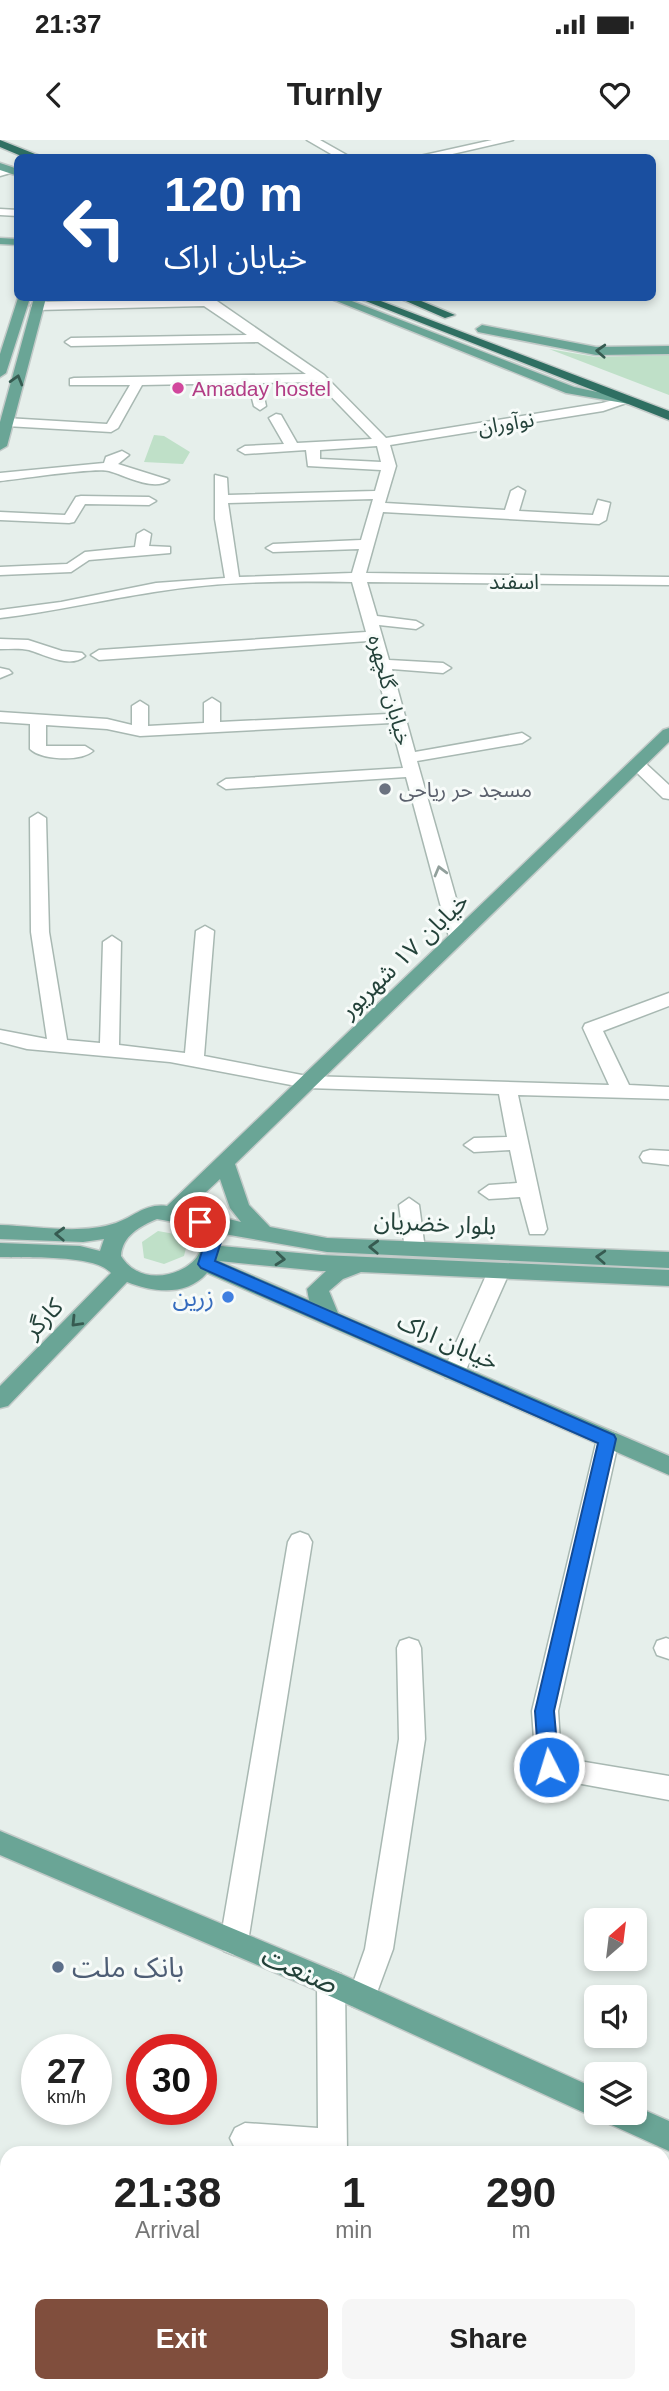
<!DOCTYPE html>
<meta charset="utf-8">
<style>
:root{--surface:#fff;--page:#f6f6f6;--text:#222;--muted:#767676;--accent:#804e3d}
body{margin:0;font-family:Helvetica,"Noto Sans Arabic",sans-serif;background:var(--page);color:var(--text);height:100vh;display:flex;flex-direction:column;font-size:26px;white-space:nowrap}
*{box-sizing:border-box;margin:0}
p{font-size:23px;color:var(--muted)}
.icon{flex:none;width:38px;height:38px;fill:none;stroke:currentColor;stroke-width:2;stroke-linecap:round;stroke-linejoin:round}
.map{position:relative;flex:1;overflow:hidden}
.drawer{position:absolute;left:0px;top:2006px;width:670px;height:247px;display:flex;flex-direction:column;background:var(--surface);border-radius:21px 21px 0 0;box-shadow:0 4px 10px #0003}
.drawer>*{flex:none}
.guide{position:absolute;left:14px;top:14px;width:642px;height:147px;border-radius:10px;box-shadow:0 4px 10px #0003;background:#1a4fa0;color:#fff;overflow:hidden}
.needle{width:46px;rotate:28deg}
.fabs{position:absolute;left:584px;top:1768px;display:grid;gap:14px}
.fabs a{display:grid;place-items:center;width:63px;height:63px;border-radius:10px;background:var(--surface);box-shadow:0 4px 10px #0003;font-size:35px}
.speed{position:absolute;left:21px;top:1894px;display:flex;gap:14px;font-size:35px;font-weight:700;text-align:center}
.speed>*{display:grid;place-content:center;width:91px;height:91px;border-radius:50%;background:var(--surface);box-shadow:0 4px 10px #0003;line-height:1}
.speed small{font-size:18px;font-weight:400}
.speed .limit{border:10px solid #d22;background:#fff;color:#111}
.pin{position:absolute;display:grid;place-items:center;width:60px;height:60px;color:#fff;margin:-30px;border:4px solid #fff;border-radius:50%;box-shadow:0 2px 7px #0007}
.me{position:absolute;width:77px;margin:-38px;rotate:355deg;stroke-linejoin:round;filter:drop-shadow(0 0 5px #0008)}
.turn{display:flex;align-items:center;gap:24px;height:147px;padding:0 35px;font-size:32px}
.turn .icon{width:91px;height:91px;stroke-width:2.5}
.turn b{display:block;font-size:49px;line-height:60px}
.eta{display:flex;justify-content:space-evenly;align-items:center;height:119px;text-align:center}
.eta b{font-size:42px;font-weight:800;line-height:49px}
.action{display:flex;gap:14px;margin-top:auto;padding:14px 35px}
.action a{flex:1;height:80px;border-radius:10px;background:var(--accent);color:#fff;font-size:28px;font-weight:800;line-height:80px;text-align:center}
.action a+a{background:var(--page);color:var(--text)}
.status{display:flex;justify-content:space-between;align-items:center;height:49px;padding:0 35px;background:var(--surface);direction:ltr}
.status svg{height:19px;fill:currentColor}
header{display:flex;justify-content:space-between;align-items:center;height:91px;padding:0 35px;background:var(--surface);font-size:32px;font-weight:800}
.map>svg:first-child{display:block}
.green{fill:#bfe0c8}
.lines{fill:none;stroke-linecap:round;stroke-linejoin:round}
.minor-casing{stroke:#a8b8b2;stroke-width:3}
.major-casing{stroke:#c2cac8;stroke-width:3}
.highway-casing{stroke:#c2cac8;stroke-width:3}
.minor{fill:#fff;fill-rule:evenodd}
.major{fill:#6aa596;fill-rule:evenodd}
.highway{fill:#2f6f62;fill-rule:evenodd}
.oneway{stroke:#365b51}
.oneway2{stroke:#92a09c}
.route{fill:#1a73e8;stroke:#114b97;stroke-width:2}
.hotel-dot{fill:#d1479c;stroke:#f7fbf9;stroke-width:2.5}
.worship-dot{fill:#6b7280;stroke:#f7fbf9;stroke-width:2.5}
.shop-dot{fill:#3f7fe0;stroke:#f7fbf9;stroke-width:2.5}
.service-dot{fill:#5c6f8a;stroke:#f7fbf9;stroke-width:2.5}
.labels{text-anchor:middle;dominant-baseline:central;stroke-width:6;stroke-linejoin:round;paint-order:stroke}
.far-hotel-label{font-size:21px;fill:#b23c85;stroke:#f7fbf9;text-anchor:start}
.far-street-label{font-size:21px;fill:#24423a;stroke:#f7fbf9}
.far-worship-label{font-size:21px;fill:#5b616d;stroke:#f7fbf9;text-anchor:start}
.street-label{font-size:24px;fill:#24423a;stroke:#f7fbf9}
.shop-label{font-size:24px;fill:#366cbe;stroke:#f7fbf9;text-anchor:end}
.near-service-label{font-size:28px;fill:#4e5e75;stroke:#f7fbf9;text-anchor:start}
.near-street-label{font-size:28px;fill:#24423a;stroke:#f7fbf9}
</style>
<div class="status"><b>21:37</b><svg viewBox="0 0 49 12"><path d="M0 12V9h3v3zM5 12V6h3v6zM10 12V3h3v9zM15 12V0h3v12zM26 1h20v11H26zM47 4h2v5h-2z"/></svg></div>
<header><svg class="icon" aria-label="back" viewBox="0 0 24 24"><path d="M15 5l-7 7 7 7"/></svg>Turnly<svg class="icon" aria-label="heart" viewBox="0 0 24 24"><path d="M12 20l-8-8c-3-5 5-10 8-4 3-6 11-1 8 4z"/></svg></header>
<div class="map">
<svg width="669" height="2251" viewBox="0 0 669 2251">
<rect width="100%" height="100%" fill="#e6efeb"/>
<path class="green" d="M549,209l47,8 73,-2v40z
M154,295l10,1 26,16 -7,12 -39,-2z
M158,1091l22,4 7,9 -3,12 -20,8 -20,-6 -2,-16z"/>
<g class="lines">
<g class="minor-casing">
<path id="minor" d="M307,0h13l32,18h-14z
M492,0h21l-78,18h-24z
M10,27l4,1v4l-14,4v-6z
M0,69l18,1v6l-18,-1z
M195,158l19,1 110,76 62,63 216,-35 27,-7 6,4 -32,11 -213,34 6,21 -11,37 120,7 6,-19 7,-4 7,4 -6,20 74,4 5,-15 12,3 -4,17 -7,4 -216,-12 -17,61 303,4v8l-302,-3 10,34 39,5 7,4 -7,4 -37,-4 10,35 54,3 8,5 -8,5 -51,-4 23,83 107,-19 8,5 -8,5 -105,18 50,176 -3,4h-12l-3,-4 -43,-160 -180,12 -8,-5 8,-5 177,-11 -12,-45 -251,13 -33,-7 -61,-4v21h39l8,5c-12,11 -52,9 -63,-2v-25l-30,-2v-10l107,7 25,6v-19l8,-5 8,5v20l56,-3v-20l8,-5 8,5v19l168,-8 -20,-73 -269,19 -8,-5 8,-5 267,-18 -14,-50c-65,-1 -134,-1 -198,10 -52,8 -102,20 -154,26v-8l61,-8 95,-19 69,-5 -10,-59v-44l12,3 1,17 147,-4 6,-21 -73,-4 -2,-16 -61,4 -7,-4 7,-4 39,-2 -15,-26 7,-4 5,1 16,28 75,-4 -55,-57 -56,1 5,23 -6,4 -6,-4 -6,-23 -106,2 -24,43 -7,4 -105,-6 -6,-3 6,-5 101,6 23,-39h-60v-6l4,-1 232,-4 -48,-32 -187,4 -6,-4 6,-4 176,-3 -43,-29 -167,4 -6,-4 6,-4zM377,306l4,16 -61,-3v-9zM373,359l-12,41 -88,4 -7,4 7,4 86,-3 -7,24 -113,4 -11,-74z
M122,311l7,4 -11,9 51,16c-15,12 -45,-5 -60,-9 -12,-4 -90,8 -109,10v-8l104,-10 2,-6z
M81,356l68,1 7,4 -7,4 -64,-1 -11,18 -5,1 -69,-3v-8l65,3 11,-18z
M144,390l7,4 -2,12 21,1v6l-81,7 -18,12 -71,3v-8l67,-3 18,-12 50,-5 2,-13z
M0,499l28,1 34,11 20,2 3,3c-15,13 -39,-1 -56,-6 -9,-2 -19,-1 -29,-1z
M0,528l9,2 3,3 -12,5z
M637,619l6,2 26,24v14l-6,-1 -32,-31v-6z
M38,673l8,5 3,114 18,108 33,3 3,-101 9,-6 9,6 -2,103 66,8 11,-122 9,-5 9,5 -10,125 103,20 302,9 -26,-57 2,-4 84,-31v13l-66,25 26,54 40,2v12l-151,-4 29,134 -3,5h-14l-10,-37 -31,2 -10,-7 10,-7 28,-2 -7,-33 -36,2 -10,-7 10,-7 33,-1 -8,-43 -192,-6 -137,-26 -143,-13 -27,-7v-12l47,9 -16,-107 -1,-114z
M650,1010l19,1v14l-26,-3 -3,-5 3,-5z
M409,1058l10,7 6,44 -3,5h-14l-3,-5 -6,-44z
M499,1123l7,3 4,5 -45,101 -3,6h-16l-3,-6 45,-101 4,-5z
M608,1290l8,3 3,6 -61,272 3,47 108,18v24l-120,-22 -9,-3 -4,-8 -4,-56 65,-272 3,-6z
M300,1392l8,3 4,7 -64,400 -4,9 -10,4 -10,-4 -4,-9 68,-400 4,-7z
M409,1498l9,3 3,7 4,91 -32,210 -21,57 -10,4 -10,-4 -4,-9 17,-48 34,-210 -2,-91 3,-7z
M666,1498l3,1v20l-12,-4 -3,-7 3,-7z
M331,1830l10,4 4,9 2,169h-102l-10,-4 -5,-10 5,-10 10,-5 73,5 -1,-145 4,-9z
M663,2126l6,2v31l-6,-2z
M319,2245h32v6h-32z"/>
</g>
<g class="major-casing">
<path id="major" d="M0,23l18,6v7l-18,-6z
M0,98l18,1v6l-18,-1z
M18,158h12l-24,75 -6,4v-23z
M34,158h12l-39,148 -7,4v-28z
M329,158h15l230,89 61,13 -6,4 -63,-11z
M482,185l114,22 73,-1v8l-73,1 -118,-23 -2,-3z
M669,588v14l-434,422 14,41 21,22 57,11 342,14v16l-342,-16 -109,-19 3,13 100,9 348,15v16l-308,-14 -18,7 -14,12 9,22 331,143v19l-462,-202c-21,24 -54,19 -80,9l-119,124 -8,2v-22l111,-113c-16,-19 -86,-15 -111,-16v-14l80,3 20,5 4,-12 -21,3 -83,-3v-14c36,1 81,10 116,-2 18,-6 29,-20 51,-17l496,-476zM220,1039l10,29 11,14 -53,-13zM157,1079c103,15 -2,92 -36,37 1,-20 19,-30 36,-37zM219,1121l102,10h5l-19,18 2,11z
M0,1691l341,143 256,115v23h38v-6l34,15v30l-64,-29 -3,-6 -5,2 -10,-4 -266,-122 -321,-137z"/>
</g>
<g class="highway-casing">
<path id="highway" d="M0,0l40,16 1,2h-15l-26,-11z
M358,158h15l296,113v9z
M399,158h15l41,17 -10,3z"/>
</g>
<use href="#minor" class="minor"/>
<use href="#major" class="major"/>
<use href="#highway" class="highway"/>
</g>
<defs><path id="oneway-chevron" d="M-2-3.5L2.5 0L-2 3.5" fill="none" stroke-width="1.6" stroke-linecap="round" stroke-linejoin="round" transform="scale(1.75)"/></defs>
<g class="oneway">
<use href="#oneway-chevron" transform="translate(601 211) rotate(-177)"/>
<use href="#oneway-chevron" transform="translate(17 240) rotate(-74)"/>
<use href="#oneway-chevron" transform="translate(60 1094) rotate(-178)"/>
<use href="#oneway-chevron" transform="translate(374 1107) rotate(-178)"/>
<use href="#oneway-chevron" transform="translate(601 1117) rotate(-177)"/>
<use href="#oneway-chevron" transform="translate(280 1119) rotate(5)"/>
<use href="#oneway-chevron" transform="translate(76 1182) rotate(134)"/>
</g>
<use class="oneway2" href="#oneway-chevron" transform="translate(440 731) rotate(-105)"/>
<path class="route" d="M200,1077l5,1 16,24 -6,19 399,174 2,4 -62,272 5,56 -3,6 -7,3 -7,-3 -3,-6 -4,-56 63,-268 -397,-175 -3,-4 7,-22 -13,-20z"/>
<circle class="hotel-dot" cx="178" cy="248" r="7"/>
<circle class="worship-dot" cx="385" cy="649" r="7"/>
<circle class="shop-dot" cx="228" cy="1157" r="7"/>
<circle class="service-dot" cx="58" cy="1827" r="7"/>
<g class="labels">
<g class="far-hotel-label">
<text x="192" y="248">Amaday hostel</text>
</g>
<g class="far-street-label">
<text transform="translate(506 283) rotate(-9)">نوآوران</text>
<text x="514" y="441">اسفند</text>
<text transform="translate(390 550) rotate(75)">خیابان گلچهره</text>
</g>
<g class="far-worship-label">
<text x="399" y="649">مسجد حر ریاحی</text>
</g>
<g class="street-label">
<text transform="translate(404 815) rotate(-44)">خیابان ۱۷ شهریور</text>
<text transform="translate(435 1083) rotate(3)">بلوار خضریان</text>
<text transform="translate(43 1178) rotate(-46)">کارگر</text>
<text transform="translate(448 1201) rotate(24)">خیابان اراک</text>
</g>
<g class="shop-label">
<text x="214" y="1157">زرین</text>
</g>
<g class="near-service-label">
<text x="72" y="1827">بانک ملت</text>
</g>
<g class="near-street-label">
<text transform="translate(300 1830) rotate(23)">صنعت</text>
</g>
</g>
</svg>
<div class="fabs">
<a><svg class="needle" viewBox="-14 -14 28 28"><path d="M0-13l5 13h-10z" fill="#e53935"/><path d="M0 13l5-13h-10z" fill="#767676"/></svg></a>
<a><svg class="icon" aria-label="sound" viewBox="0 0 24 24"><path d="M4 9h4l5-4v14l-5-4H4zM17 9q2 3 0 6"/></svg></a>
<a><svg class="icon" aria-label="layers" viewBox="0 0 24 24"><path d="M12 4l9 5-9 5-9-5zM3 14l9 5 9-5"/></svg></a>
</div>
<div class="speed"><div>27<small>km/h</small></div><div class="limit">30</div></div>
<div class="pin" style="left:200px;top:1082px;background:#d93025"><svg class="icon" aria-label="arrive" viewBox="0 0 24 24"><path d="M6 21V4h12l-3 4 3 4H6"/></svg></div>
<svg class="me" style="left:549px;top:1627px" viewBox="-20 -20 40 40"><circle r="17" fill="#1a73e8" stroke="#fff" stroke-width="3"/><path d="M0-11L8 9 0 5-8 9z" fill="#fff"/></svg>
<div class="guide">
<div class="turn"><svg class="icon" aria-label="left" viewBox="0 0 24 24"><path d="M17 20v-9H6M10 6l-5 5 5 5"/></svg><div><b>120 m</b>خیابان اراک</div></div>
</div>
<section class="drawer">
<div class="eta">
<div><b>21:38</b><p>Arrival</p></div>
<div><b>1</b><p>min</p></div>
<div><b>290</b><p>m</p></div>
</div>
<div class="action"><a>Exit</a><a>Share</a></div>
</section>
</div>
